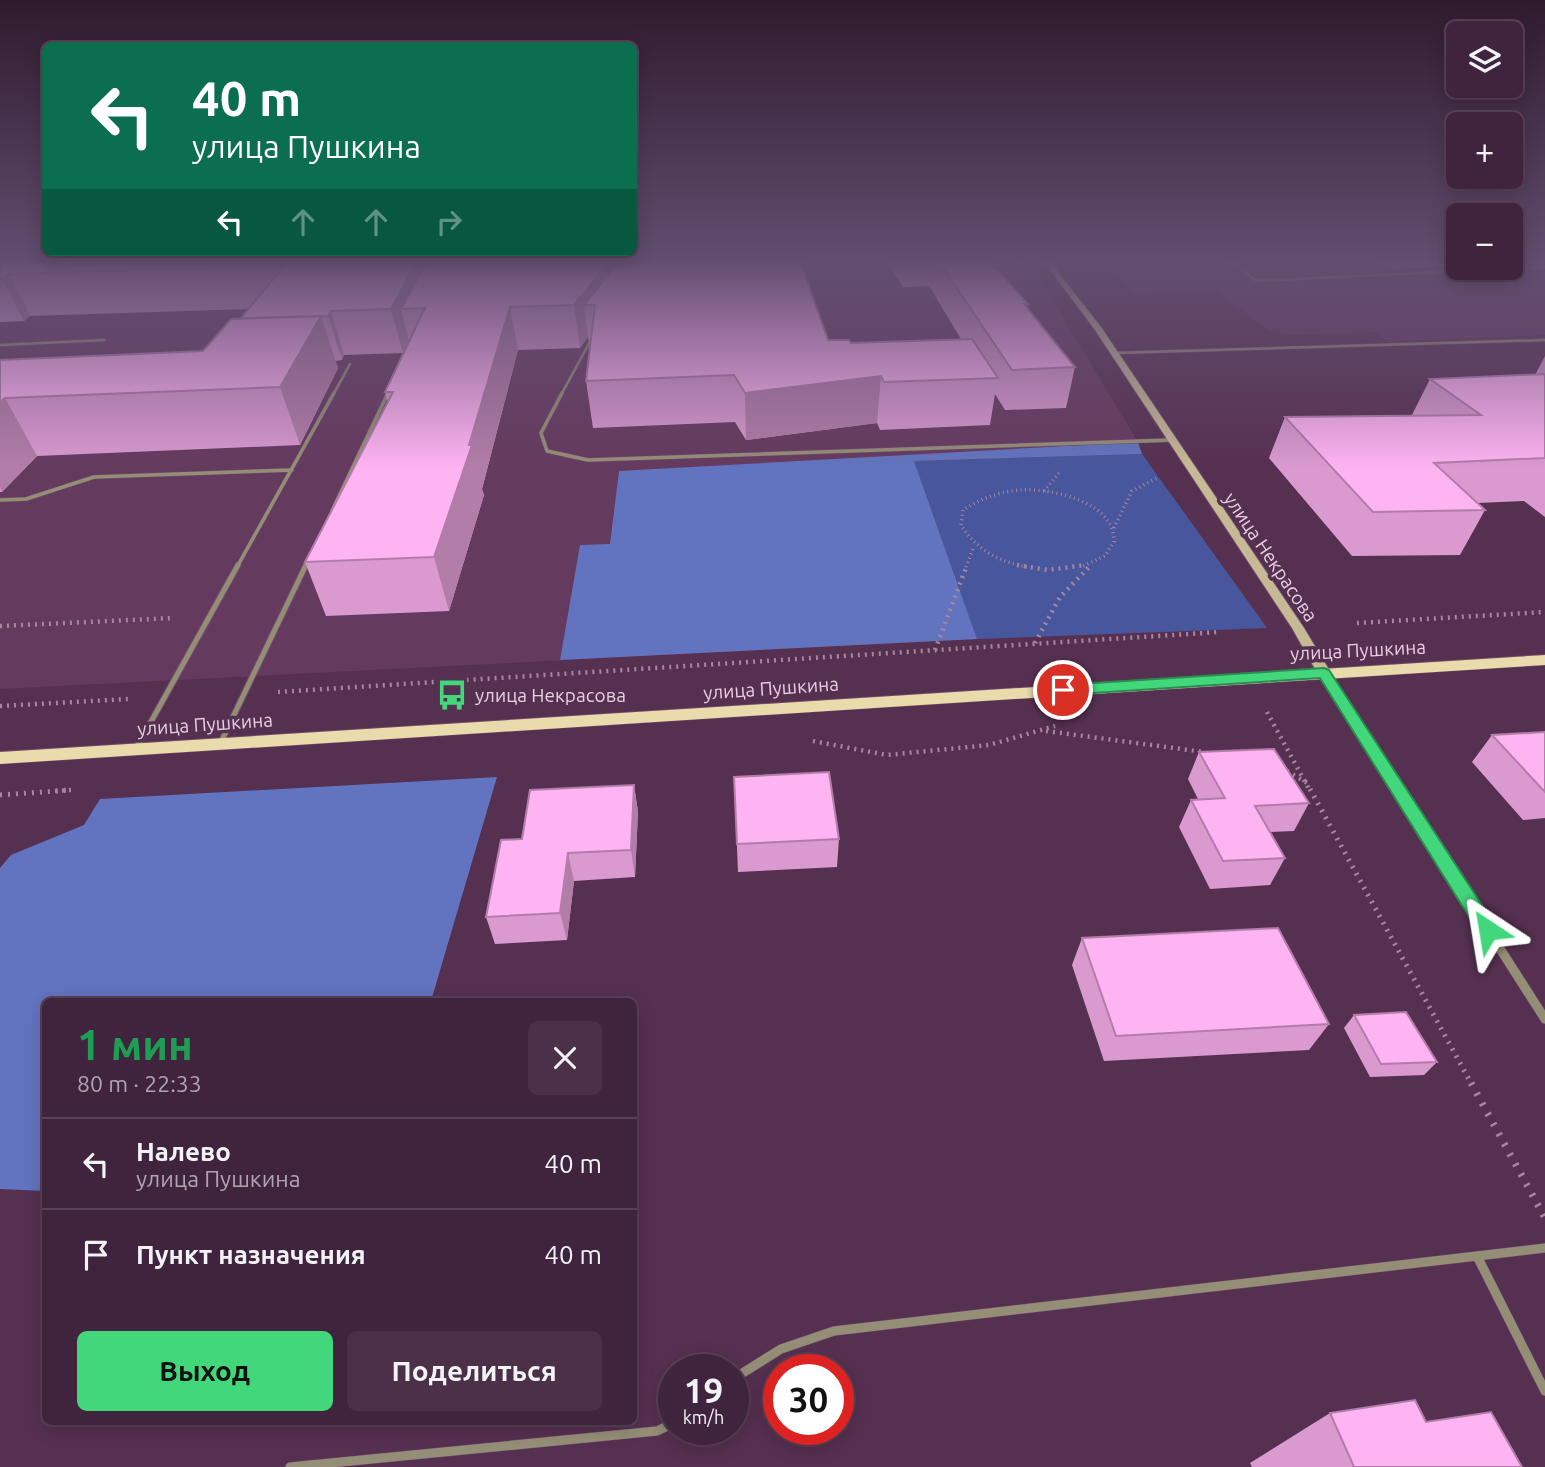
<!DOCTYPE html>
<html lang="ru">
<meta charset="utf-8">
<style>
:root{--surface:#40243d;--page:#4b3048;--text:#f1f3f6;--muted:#aea4b0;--line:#594157;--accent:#42d77b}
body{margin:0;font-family:Ubuntu,sans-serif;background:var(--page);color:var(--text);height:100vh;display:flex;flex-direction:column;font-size:26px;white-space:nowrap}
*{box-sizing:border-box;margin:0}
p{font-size:23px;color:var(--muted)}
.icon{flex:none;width:38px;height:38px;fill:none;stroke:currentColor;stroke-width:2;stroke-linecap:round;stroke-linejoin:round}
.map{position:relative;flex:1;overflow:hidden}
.drawer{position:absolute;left:42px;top:998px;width:595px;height:427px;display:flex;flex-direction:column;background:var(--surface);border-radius:10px;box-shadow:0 4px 18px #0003,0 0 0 2px var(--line)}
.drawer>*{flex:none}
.banner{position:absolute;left:42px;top:42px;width:595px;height:214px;border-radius:10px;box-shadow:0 4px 18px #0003,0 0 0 2px var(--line);background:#0b6e4f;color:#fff;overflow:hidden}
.fabs{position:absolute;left:1446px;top:21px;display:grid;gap:14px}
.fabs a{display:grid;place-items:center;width:77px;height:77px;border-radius:10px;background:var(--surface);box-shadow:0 4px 18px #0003,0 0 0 2px var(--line);font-size:35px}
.speed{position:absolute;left:658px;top:1354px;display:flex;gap:14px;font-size:35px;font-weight:700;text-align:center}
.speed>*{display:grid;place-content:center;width:91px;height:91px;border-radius:50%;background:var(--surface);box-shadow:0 4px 18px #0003,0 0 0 2px var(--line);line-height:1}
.speed small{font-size:18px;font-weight:400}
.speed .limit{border:10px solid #d22;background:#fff;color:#111}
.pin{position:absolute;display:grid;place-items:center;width:60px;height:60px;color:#fff;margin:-30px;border:4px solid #fff;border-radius:50%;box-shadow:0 2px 7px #0007}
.me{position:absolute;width:77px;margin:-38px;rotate:327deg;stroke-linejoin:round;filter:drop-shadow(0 0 5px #0008)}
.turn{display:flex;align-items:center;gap:24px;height:147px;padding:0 35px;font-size:32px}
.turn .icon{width:91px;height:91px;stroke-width:2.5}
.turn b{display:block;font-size:49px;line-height:60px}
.lanes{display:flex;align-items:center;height:66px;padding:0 35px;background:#0003;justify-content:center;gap:35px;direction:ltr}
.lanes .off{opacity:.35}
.round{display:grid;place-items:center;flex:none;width:74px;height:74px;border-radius:10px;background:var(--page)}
.headline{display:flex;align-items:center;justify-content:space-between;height:119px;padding:0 35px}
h1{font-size:42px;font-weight:600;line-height:52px;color:#1e9e55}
.primary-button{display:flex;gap:14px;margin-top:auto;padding:14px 35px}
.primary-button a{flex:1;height:80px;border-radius:10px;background:var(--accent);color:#111;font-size:28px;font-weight:600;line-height:80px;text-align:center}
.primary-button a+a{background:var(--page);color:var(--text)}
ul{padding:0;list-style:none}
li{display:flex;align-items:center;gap:21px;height:91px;padding:0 35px;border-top:2px solid var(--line)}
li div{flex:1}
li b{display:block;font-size:26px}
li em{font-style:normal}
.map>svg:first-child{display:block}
.built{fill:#653a5f}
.green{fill:#47569d}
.forest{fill:#6274bf}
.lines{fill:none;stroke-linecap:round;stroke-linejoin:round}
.lane-far3-casing{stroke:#704d6b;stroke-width:3.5}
.lane-far2-casing{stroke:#704d6b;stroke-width:4.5}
.lane-far1-casing{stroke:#704d6b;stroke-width:7}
.lane-casing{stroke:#704d6b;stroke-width:10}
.street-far1-casing{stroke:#704d6b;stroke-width:8}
.street-casing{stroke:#704d6b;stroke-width:10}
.secondary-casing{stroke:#704d6b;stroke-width:2}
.primary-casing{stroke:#704d6b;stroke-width:1}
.path-far3{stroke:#a587a0;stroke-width:3.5;stroke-dasharray:1 3.5;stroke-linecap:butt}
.path-far2{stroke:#a587a0;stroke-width:4.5;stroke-dasharray:2 5;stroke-linecap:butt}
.path-far1{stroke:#a587a0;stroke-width:5;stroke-dasharray:2 6;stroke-linecap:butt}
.path{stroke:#a587a0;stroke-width:7;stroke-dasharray:2.5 9;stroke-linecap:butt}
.lane-far3{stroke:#958e77;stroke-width:2.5}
.lane-far2{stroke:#958e77;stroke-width:3.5}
.lane-far1{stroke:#958e77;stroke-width:5}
.lane{stroke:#958e77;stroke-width:9}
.street-far1{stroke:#958e77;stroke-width:6}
.street{stroke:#958e77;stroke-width:9}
.secondary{fill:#c5b996;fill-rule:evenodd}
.primary{fill:#eadbad;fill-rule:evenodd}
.wall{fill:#da9ad0}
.shaded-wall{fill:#b27da9}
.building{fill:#feb3f2;stroke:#b27da9;stroke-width:2}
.route{fill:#42d77b;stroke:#2b8c50;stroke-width:2}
.labels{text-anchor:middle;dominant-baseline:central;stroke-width:7;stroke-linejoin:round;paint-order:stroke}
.street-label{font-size:19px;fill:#e7cfe2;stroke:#563051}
.poi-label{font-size:19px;fill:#e7cfe2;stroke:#563051;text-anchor:start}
</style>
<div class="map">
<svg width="1545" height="1467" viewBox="0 0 1545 1467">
<rect width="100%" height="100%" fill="#563051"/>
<path class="built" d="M0,263h1030l108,179 4,12 125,174 -290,11 -977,50z
M1109,263h349v5h52v-5h35v72l-157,7 -13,-10 -82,3 -25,-5 -51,-39 -84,3z"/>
<path class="green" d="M1142,454l125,174 -290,11 -63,-178z"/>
<path class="forest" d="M1138,442l4,12 -228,7 63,178 -417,21 20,-115 30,-1 9,-73z
M497,777l-66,224h-385l-1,190 -45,-2v-321l11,-13 73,-30 16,-26z"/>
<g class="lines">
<g class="lane-far3-casing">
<path id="lane-far3" d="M1232,263l25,18 288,-14
M0,345l105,-5
M1114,353l431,-13
M333,395l17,-31
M388,395l2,-5
M561,395l31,-57"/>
</g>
<g class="lane-far2-casing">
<path id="lane-far2" d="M562,393l-21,40 6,18 41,9 584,-20
M0,500l26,-1 68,-22 198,-7
M332,511l56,-118
M237,567l97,-174
M305,567l3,-6"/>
</g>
<g class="lane-far1-casing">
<path id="lane-far1" d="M220,744l86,-179
M137,747l101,-182"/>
</g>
<g class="lane-casing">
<path id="lane" d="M1477,1256l68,-8
M733,1379l48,-30 53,-18 643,-75 68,135
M290,1467l367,-36 17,-8"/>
</g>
<g class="street-far1-casing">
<path id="street-far1" d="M1324,673l75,118"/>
</g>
<g class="street-casing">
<path id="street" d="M1398,789l147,230"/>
</g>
<g class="secondary-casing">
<path id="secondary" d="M1045,263h6l50,64 203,301 27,45 -2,3h-10l-27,-48 -197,-298z"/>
</g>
<g class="primary-casing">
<path id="primary" d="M1545,655v10l-1545,99v-12z"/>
</g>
<path class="path-far3" d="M1044,491l15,-18
M1114,528l18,-37 27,-14
M966,567l8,-21
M1027,567c-28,-5 -51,-18 -66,-42l2,-15c17,-11 35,-18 56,-20 32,-2 96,11 95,52l-9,14 -24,11"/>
<path class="path-far2" d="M1017,565l31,5 38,-5
M1357,623l188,-11
M0,626l174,-8
M1035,643l25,-46 30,-31
M935,650l32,-85
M278,692l942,-60
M0,706l130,-7
M1267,712l43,79
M1046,731l158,21
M813,741l74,14 102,-10 66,-19
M1287,771l22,13
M55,791l16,-1"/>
<path class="path-far1" d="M1310,789l162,296
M0,795l71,-5"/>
<path class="path" d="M1471,1083l74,135"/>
<use href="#lane-far3" class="lane-far3"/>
<use href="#lane-far2" class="lane-far2"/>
<use href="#lane-far1" class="lane-far1"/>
<use href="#lane" class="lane"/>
<use href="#street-far1" class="street-far1"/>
<use href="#street" class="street"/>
<use href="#secondary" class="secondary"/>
<use href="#primary" class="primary"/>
</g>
<path class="wall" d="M0,263h801l27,77 23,3 110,-4 -32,-53 -26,1 -16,-24h104l37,41 -1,4 48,59 -9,41 -61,2 -10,-16 -5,31 -110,5 -3,-7 -131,17 -11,-18 -142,6 -7,-47 4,-33 -2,-11 -8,11 -62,2 -36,139 2,6 -35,116 -123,5 -21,-54 83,-160 -3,-10 24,-50v-1l-6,12 -59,2 -2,5 -7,1 3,7 -38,77 -263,11 -35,36h-2v-132l203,-9 38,-33 7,-9 -218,7 -6,5 -24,1z
M1380,263h78v2l-65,4z
M1545,356v161l-21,-16 -47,2 8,7 -25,45 -108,1 -83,-98 16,-41 127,-2 18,-36 105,-4z
M1545,732v86l-22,2 -51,-58 20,-27z
M1199,752l110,51 -15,28 -24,1 15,26 -15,27 -60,4 -31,-62 12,-27 7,-1 -10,-20z
M734,777l105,62 -2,28 -99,5z
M634,785l4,27 -3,65 -61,4 -7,59 -72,4 -9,-27 36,-78z
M1082,938l247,86 -20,26 -205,11 -32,-96z
M1354,1015l83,47 -13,13 -54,2 -26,-49z
M1330,1413l96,9 96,45h-270l-2,-4z"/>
<path class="shaded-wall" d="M416,263h24l-39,46 8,32 -6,12 -12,-44z
M608,263h19l-32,42h-11l4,32 -8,11 -6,-43z
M9,274l21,42 -6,5 -22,-42z
M510,307l8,43 -36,139 2,6 -35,116 -15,-54z
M331,311l13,44 -2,5 -14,-44z
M321,316l17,52 -38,77 -20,-58z
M881,376l-4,47 -131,17 -1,-47z
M5,398l32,58 -35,36 -2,-4v-86z
M634,785l4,27 -3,65 -4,-27z
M568,853l6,28 -7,59 -7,-27z"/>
<path class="building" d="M0,263h416l-25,46 -60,2 -3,5 -87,2 43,-52 -275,8 -7,5h-2z
M426,263h182l-34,42 -64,2 -41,138h3l-38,112 -129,5 88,-170h-8l40,-84 -24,1z
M618,263h183l27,77h21l2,3 121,-4 26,39 -114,4 -3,-6 -136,17 -11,-18 -148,6 9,-76h-11z
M940,263h51l37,41h-4l51,63 -63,3z
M321,316l-41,71 -275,11 -5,4v-42l203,-9 28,-32z
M1545,374v84l-111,5 51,47 -112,2 -88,-95 196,-2 -51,-36z
M1545,732v60l-53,-57z
M1274,749l35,54 -54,3 30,52 -62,3 -32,-61 34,-2 -26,-46z
M829,772l10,67 -102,5 -3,-67z
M634,785l-3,65 -63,3 -8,60 -74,4 15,-77 21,-1 8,-49z
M1278,928l51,96 -213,12 -34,-98z
M1406,1012l31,50 -56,2 -27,-49z
M1415,1400l11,22 65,-10 31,55h-168l-24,-54z"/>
<linearGradient id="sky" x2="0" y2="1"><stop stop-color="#2f1a2d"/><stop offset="0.56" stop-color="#624e70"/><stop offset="1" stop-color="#624e70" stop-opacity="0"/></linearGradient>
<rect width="1545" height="468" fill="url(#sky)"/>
<path class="route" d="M1324,668l5,2 166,255 2,5 -2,6h-14l-161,-258 -257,17 -7,-5 7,-5z"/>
<defs>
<g id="bus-bare" transform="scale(2.415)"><path d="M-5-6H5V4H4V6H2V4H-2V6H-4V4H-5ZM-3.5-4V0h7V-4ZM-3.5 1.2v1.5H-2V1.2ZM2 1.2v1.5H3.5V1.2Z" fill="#42d77b" stroke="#563051" stroke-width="2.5" paint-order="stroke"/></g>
</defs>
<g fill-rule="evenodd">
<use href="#bus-bare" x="452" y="695"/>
</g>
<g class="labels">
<g class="street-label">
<text transform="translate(1271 557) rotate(56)">улица Некрасова</text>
<text transform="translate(1358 650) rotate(-3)">улица Пушкина</text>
<text transform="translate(771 688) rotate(-4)">улица Пушкина</text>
<text transform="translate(205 724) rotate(-4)">улица Пушкина</text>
</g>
<g class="poi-label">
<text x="475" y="695">улица Некрасова</text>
</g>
</g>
</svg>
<div class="fabs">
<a><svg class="icon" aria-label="layers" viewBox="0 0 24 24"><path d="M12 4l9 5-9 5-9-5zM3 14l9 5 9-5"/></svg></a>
<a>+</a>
<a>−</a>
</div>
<div class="speed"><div>19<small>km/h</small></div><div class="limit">30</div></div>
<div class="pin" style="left:1063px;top:690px;background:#d93025"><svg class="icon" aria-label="arrive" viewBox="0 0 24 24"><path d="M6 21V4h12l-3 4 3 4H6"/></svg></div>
<svg class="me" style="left:1488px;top:930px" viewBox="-20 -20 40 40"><path d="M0-17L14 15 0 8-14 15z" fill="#42d77b" stroke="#fff" stroke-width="4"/></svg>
<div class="banner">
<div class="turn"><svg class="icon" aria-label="left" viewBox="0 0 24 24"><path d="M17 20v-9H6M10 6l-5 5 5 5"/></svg><div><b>40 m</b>улица Пушкина</div></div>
<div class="lanes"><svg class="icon" aria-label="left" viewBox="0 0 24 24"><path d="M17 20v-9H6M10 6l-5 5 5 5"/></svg><svg class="icon off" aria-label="ahead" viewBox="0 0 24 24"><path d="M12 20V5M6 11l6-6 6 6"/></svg><svg class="icon off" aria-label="ahead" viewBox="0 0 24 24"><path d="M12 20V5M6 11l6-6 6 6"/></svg><svg class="icon off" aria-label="right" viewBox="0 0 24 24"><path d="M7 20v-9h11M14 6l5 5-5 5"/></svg></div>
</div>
<section class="drawer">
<div class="headline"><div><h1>1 мин</h1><p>80 m · 22:33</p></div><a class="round"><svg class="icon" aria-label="close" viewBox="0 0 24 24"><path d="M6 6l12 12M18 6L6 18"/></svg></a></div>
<ul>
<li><svg class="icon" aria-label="left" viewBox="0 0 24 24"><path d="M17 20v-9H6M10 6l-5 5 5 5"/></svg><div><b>Налево</b><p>улица Пушкина</p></div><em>40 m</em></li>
<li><svg class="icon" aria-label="arrive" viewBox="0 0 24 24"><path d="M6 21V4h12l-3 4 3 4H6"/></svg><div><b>Пункт назначения</b></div><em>40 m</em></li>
</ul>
<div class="primary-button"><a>Выход</a><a>Поделиться</a></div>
</section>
</div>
